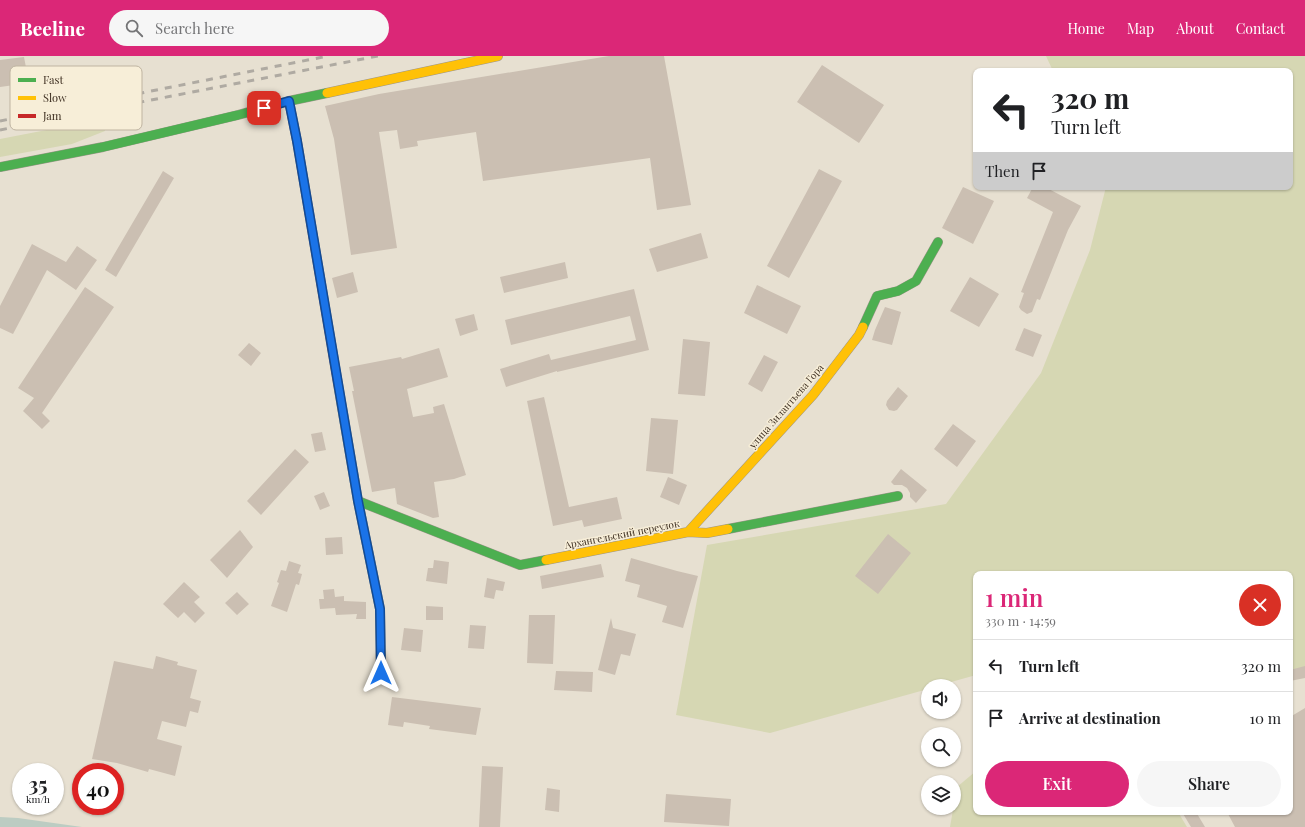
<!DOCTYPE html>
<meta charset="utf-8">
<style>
:root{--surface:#fff;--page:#f6f6f6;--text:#202124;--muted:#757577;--line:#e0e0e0;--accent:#db2777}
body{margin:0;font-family:"Playfair Display",serif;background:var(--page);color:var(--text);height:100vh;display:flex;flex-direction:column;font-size:15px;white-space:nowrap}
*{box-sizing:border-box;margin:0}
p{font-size:13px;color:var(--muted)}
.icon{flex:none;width:22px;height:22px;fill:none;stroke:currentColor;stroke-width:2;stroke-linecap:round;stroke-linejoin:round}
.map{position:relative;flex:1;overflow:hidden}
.sheet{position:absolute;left:973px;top:515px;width:320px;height:244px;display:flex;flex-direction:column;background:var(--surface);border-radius:8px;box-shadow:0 1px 3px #0004}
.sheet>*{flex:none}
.banner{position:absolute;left:973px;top:12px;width:320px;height:122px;border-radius:8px;box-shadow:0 1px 3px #0004;background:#fff;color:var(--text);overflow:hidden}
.tools{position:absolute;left:921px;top:623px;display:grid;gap:8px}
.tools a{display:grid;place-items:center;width:40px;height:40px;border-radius:50%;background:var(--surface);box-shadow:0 1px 3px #0004;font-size:20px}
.speed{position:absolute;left:12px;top:707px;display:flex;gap:8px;font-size:20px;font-weight:700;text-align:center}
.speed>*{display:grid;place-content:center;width:52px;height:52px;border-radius:50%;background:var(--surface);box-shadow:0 1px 3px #0004;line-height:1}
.speed small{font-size:10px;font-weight:400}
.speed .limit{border:6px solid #d22;background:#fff;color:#111}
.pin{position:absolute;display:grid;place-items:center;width:34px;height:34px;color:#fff;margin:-17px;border-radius:8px;box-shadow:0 2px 6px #0006}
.me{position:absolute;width:44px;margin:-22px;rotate:0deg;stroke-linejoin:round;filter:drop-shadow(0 0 3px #0008)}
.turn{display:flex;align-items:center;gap:14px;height:84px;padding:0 12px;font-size:18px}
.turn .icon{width:52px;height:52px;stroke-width:2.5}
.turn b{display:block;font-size:28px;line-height:34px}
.then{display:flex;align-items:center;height:38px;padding:0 12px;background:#0003;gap:8px;font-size:15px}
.round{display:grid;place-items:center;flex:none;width:42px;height:42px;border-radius:21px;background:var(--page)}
.head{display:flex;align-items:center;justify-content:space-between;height:68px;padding:0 12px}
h1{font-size:24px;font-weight:600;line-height:30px;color:var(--accent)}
.button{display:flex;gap:8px;margin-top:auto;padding:8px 12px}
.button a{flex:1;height:46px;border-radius:24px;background:var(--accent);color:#fff;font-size:16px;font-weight:600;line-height:46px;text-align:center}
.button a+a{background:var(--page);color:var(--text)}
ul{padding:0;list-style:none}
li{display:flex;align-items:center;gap:12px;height:52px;padding:0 12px;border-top:1px solid var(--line)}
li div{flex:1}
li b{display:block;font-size:15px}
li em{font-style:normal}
header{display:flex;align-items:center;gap:24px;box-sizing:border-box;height:56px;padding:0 20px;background:var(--accent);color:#fff}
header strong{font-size:19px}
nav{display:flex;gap:22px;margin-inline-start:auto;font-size:14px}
.search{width:280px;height:36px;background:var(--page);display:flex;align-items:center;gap:10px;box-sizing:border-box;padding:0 14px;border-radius:22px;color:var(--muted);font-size:15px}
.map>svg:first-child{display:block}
.green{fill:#d6d7b3}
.water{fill:#bcccc2}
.building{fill:#cbbfb2}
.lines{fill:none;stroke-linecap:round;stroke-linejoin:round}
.fast-casing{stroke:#9c958a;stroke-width:10}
.slow-casing{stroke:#9c958a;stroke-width:10}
.jam-casing{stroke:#9c958a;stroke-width:10}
.fast{stroke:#4caf50;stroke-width:9}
.slow{stroke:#ffc107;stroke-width:9}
.jam{stroke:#c62828;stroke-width:9}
.rail{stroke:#afaaa2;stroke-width:3;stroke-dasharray:7 7;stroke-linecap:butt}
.route-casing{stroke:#114b97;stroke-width:10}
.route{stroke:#1a73e8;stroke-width:7}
.labels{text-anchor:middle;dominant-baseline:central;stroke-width:3;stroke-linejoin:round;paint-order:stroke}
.street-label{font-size:10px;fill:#3d2e20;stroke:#f7eed8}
.key{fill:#f7eed8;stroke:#bfb4a1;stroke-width:1}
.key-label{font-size:11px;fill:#3d2e20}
</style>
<header>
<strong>Beeline</strong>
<div class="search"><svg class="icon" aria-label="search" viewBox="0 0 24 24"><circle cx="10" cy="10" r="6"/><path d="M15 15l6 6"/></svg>Search here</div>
<nav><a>Home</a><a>Map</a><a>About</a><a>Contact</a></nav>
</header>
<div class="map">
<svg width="1305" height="771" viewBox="0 0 1305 771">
<rect width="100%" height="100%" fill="#e7e0d1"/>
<path class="green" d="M1046,0h259v615l-15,1v-98h-314v101l-39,11h-9v3l-158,44 -94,-18 31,-170 239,-41 95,-131 49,-123 16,-63h184v-116h-237z
M124,59v7l-19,5v4l-33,13 -72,13v-18z
M976,715v41h202l9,15h-237l7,-40z"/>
<path class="water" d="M0,761l18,1 64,9h-82z"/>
<path class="building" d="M609,0h55l27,149 -34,5 -7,-52 -167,23 -7,-49 -59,9 1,5 -18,3 -3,-19 -18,2 18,116 -46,7 -17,-116 -9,-33 54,-12z
M24,1l5,26 -29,4v-27z
M822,9l62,40 -25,38 -62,-41z
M819,113l23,12 -53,97 -22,-12z
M163,115l11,7 -58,99 -11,-7z
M963,131l31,14 -21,43 -31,-16z
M1033,131h12l36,19 -13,24 -28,70 -3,-1 -5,13 -5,2 -6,-4 -2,-3 5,-14 -3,-1 32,-80 -26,-14z
M701,177l7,25 -51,14 -8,-23z
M32,188l34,18 11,-16 20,14 -21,30 -29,-20 -34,64 -13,-6v-22z
M565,206l3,16 -64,15 -4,-16z
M353,216l5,20 -21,6 -5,-20z
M970,221l29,17 -20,33 -29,-16z
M757,229l44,21 -14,28 -43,-21z
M85,231l29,20 -72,106 8,8 -8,8 -19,-18 11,-13 -16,-10z
M634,233l15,61 -92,22v-1l-51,16 -6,-18 49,-15 2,6 85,-20 -6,-24 -119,29 -6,-25z
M885,251l16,5 -9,33 -20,-5 3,-10z
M474,258l4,16 -18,6 -5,-17z
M1024,272l18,7 -9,22 -18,-7z
M683,283l27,3 -5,54 -27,-2z
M249,287l12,10 -10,13 -13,-11z
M439,292l9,29 -41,12 6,28 21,-4 -1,-6 11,-3 22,71 -12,4 -20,3 5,35 -6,1 -36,-14 -2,-16 -23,4 -20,-101h2l-5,-24 52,-10 1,2z
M764,299l14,7 -16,30 -14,-8z
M898,331l10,9 -11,14 -3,1 -5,-1 -3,-5 1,-4z
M544,341l25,110 48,-10 5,22 -38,8 -2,-7 -29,6 -26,-125z
M651,362l27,2 -5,54 -27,-3z
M953,368l23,17 -19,26 -23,-18z
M322,376l4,18 -11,2 -4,-18z
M295,393l14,13 -48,53 -14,-14z
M901,413l26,21 -11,13 -6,-6v-4l-3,-5 -5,-3h-8l-3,-3z
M668,421l19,8 -8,20 -19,-8z
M324,436l6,14 -10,4 -6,-14z
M240,474l13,17 -26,31 -17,-18z
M888,478l23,19 -33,41 -23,-18z
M342,481l1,17 -17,1 -1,-17z
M631,502l46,13 21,5 -15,52 -21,-6 5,-16 -30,-9 3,-12 -15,-4z
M434,504l15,2 -2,22 -21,-3 2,-13h5z
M289,505l12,4 -3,8 4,1 -3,11 -3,-1 -9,28 -16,-6 8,-23 -2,-1 4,-12 5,1z
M601,508l3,13 -62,12 -2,-13z
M487,522l18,4 -2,9 -7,-1 -2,9 -10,-2z
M184,526l16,15 -6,5 11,11 -10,10 -11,-11 -6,6 -15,-14z
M334,533l1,8 9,-1v5l22,1v17h-10l1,-5 -21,1 -1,-7 -15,1 -1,-10h5l-1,-9z
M237,536l12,12 -12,11 -12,-12z
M426,550l17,1v13h-17z
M529,559h26l-2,49 -26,-1z
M611,562l2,10 23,6 -6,22 -9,-2 -6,21 -17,-5z
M470,569l16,1 -2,23 -16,-1z
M404,572l19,2 -2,22 -20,-2z
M156,600l22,6 -1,3 20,5 -7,28 11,3 -3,12 -8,-2 -4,16 -24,-6 -5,18 25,7 -7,30 -26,-7 -1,3 -31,-9 -25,-4 22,-98 39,8z
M1305,610v12l-15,3v-11z
M556,615l37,1 -1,20 -38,-2z
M392,641l89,11 -5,27 -47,-6 1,-3 -26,-4 -1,5 -15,-2z
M1305,652v119h-70l-8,-15h63v-95z
M482,710l21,1 -3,60h-21z
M547,732l13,2 -1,22 -14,-2z
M666,738l65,5 -2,27 -65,-4z
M1182,756h14l9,15h-14z"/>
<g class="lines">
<g class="fast-casing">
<path id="fast" d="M0,111l103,-20 135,-32 51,-14 38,-8
M863,271l14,-31 21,-5 18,-10 22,-39
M358,445l162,64 26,-5
M728,473l170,-33"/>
</g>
<g class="slow-casing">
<path id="slow" d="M327,37l171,-37
M338,328l20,117 22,108 1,64
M688,476l125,-137 46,-60 4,-8
M546,504l142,-28 19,1 21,-4"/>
</g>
<g class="jam-casing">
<path id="jam" d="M289,45l8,40 41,243"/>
</g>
<use href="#fast" class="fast"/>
<use href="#slow" class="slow"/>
<use href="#jam" class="jam"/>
<path class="rail" d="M0,65l328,-65
M0,74l105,-21 273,-53"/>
</g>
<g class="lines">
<g class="route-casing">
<path id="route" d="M264,52l25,-7 8,40 61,360 22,108 1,64"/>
</g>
<use href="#route" class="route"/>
</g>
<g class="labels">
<g class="street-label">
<text transform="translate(786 350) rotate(-49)">улица Зилантьева Гора</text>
<text transform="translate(622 478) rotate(-11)">Архангельский переулок</text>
</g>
</g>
<rect x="10" y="10" width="132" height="64" rx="6" class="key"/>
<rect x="18" y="22" width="18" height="4" fill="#4caf50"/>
<rect x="18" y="40" width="18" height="4" fill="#ffc107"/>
<rect x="18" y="58" width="18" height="4" fill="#c62828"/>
<g class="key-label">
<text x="43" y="28">Fast</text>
<text x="43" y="46">Slow</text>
<text x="43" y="64">Jam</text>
</g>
</svg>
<div class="tools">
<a><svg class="icon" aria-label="sound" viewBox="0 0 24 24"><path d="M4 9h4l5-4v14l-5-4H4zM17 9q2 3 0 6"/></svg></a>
<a><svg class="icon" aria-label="search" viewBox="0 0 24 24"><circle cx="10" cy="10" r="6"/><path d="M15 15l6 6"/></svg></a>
<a><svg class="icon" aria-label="layers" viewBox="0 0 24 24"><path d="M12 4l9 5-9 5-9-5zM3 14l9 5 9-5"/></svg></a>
</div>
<div class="speed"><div>35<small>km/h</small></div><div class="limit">40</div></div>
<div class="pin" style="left:264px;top:52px;background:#d93025"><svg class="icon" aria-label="arrive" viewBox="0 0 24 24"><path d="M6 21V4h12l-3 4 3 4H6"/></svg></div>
<svg class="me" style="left:381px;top:617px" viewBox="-20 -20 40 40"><path d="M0-17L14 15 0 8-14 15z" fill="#1a73e8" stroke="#fff" stroke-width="4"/></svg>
<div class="banner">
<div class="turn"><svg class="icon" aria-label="left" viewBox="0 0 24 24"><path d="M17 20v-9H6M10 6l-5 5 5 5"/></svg><div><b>320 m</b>Turn left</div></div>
<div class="then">Then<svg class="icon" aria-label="arrive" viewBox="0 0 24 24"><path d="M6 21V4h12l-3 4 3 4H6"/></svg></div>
</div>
<section class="sheet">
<div class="head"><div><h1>1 min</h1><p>330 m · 14:59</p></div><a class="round" style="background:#d93025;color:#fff"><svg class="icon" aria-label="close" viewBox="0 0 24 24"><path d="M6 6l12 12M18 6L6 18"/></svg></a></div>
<ul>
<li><svg class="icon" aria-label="left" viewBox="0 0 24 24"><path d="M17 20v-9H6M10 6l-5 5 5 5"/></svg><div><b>Turn left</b></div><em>320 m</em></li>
<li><svg class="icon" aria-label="arrive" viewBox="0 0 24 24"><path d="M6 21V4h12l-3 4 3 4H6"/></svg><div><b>Arrive at destination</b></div><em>10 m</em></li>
</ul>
<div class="button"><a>Exit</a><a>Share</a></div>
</section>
</div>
